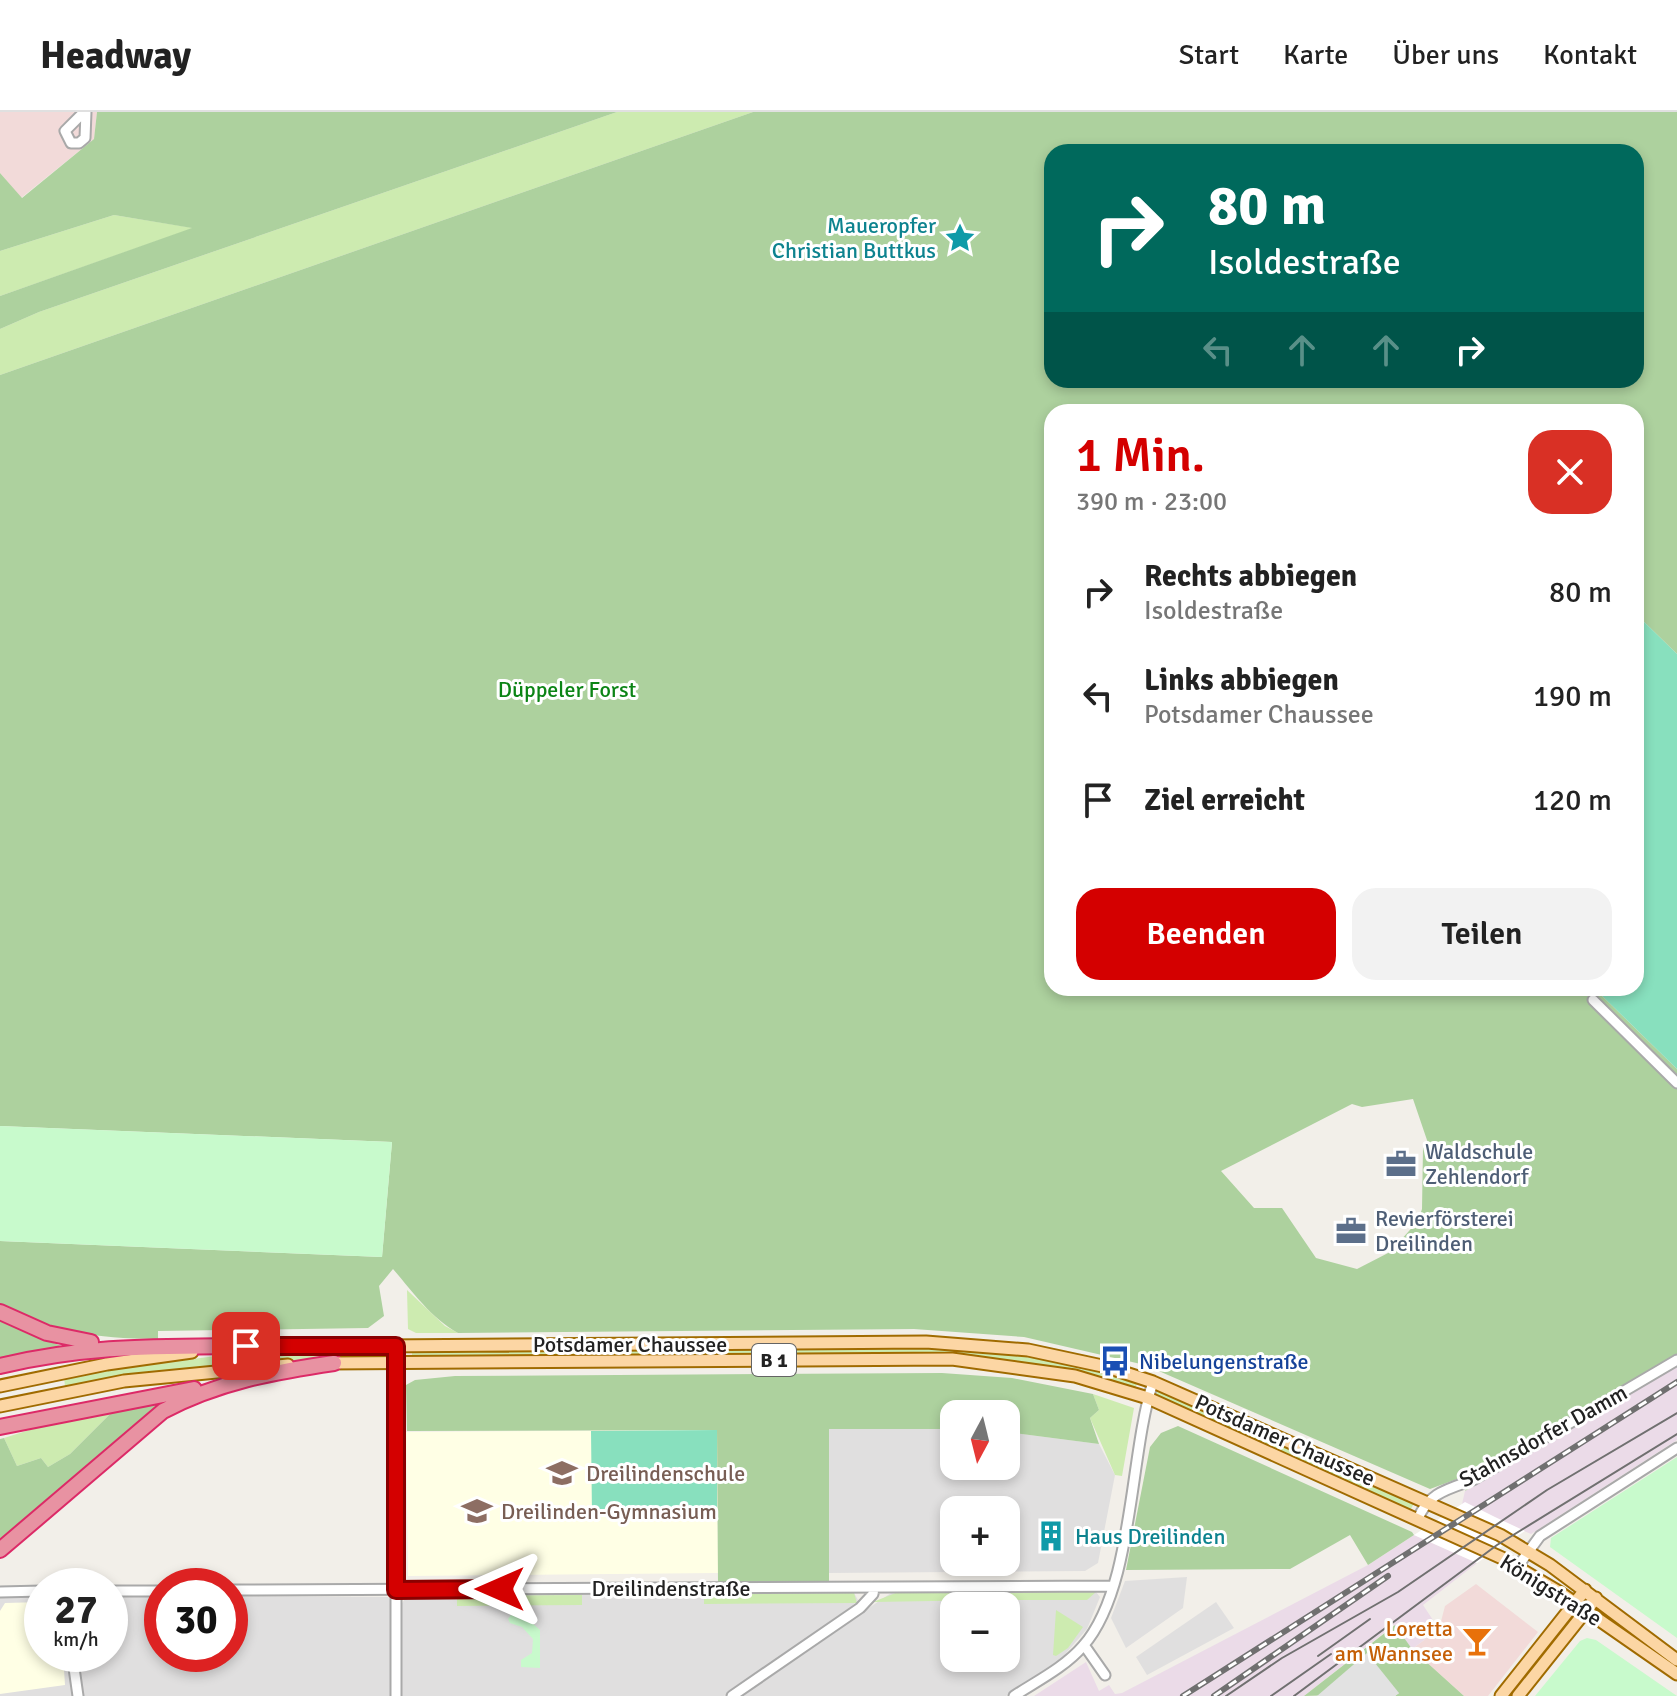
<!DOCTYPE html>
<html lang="de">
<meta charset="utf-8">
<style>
:root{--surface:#fff;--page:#f2f2f2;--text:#222;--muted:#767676;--line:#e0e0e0;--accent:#d40000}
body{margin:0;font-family:Signika,sans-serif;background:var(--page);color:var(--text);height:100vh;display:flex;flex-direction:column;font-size:30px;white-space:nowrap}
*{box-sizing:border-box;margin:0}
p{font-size:26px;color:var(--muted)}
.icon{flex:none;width:44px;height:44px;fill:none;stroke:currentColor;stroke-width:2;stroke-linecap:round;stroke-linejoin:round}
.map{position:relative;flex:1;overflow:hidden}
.details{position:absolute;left:1044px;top:292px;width:600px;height:592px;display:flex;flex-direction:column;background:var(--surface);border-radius:24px;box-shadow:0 4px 12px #0003}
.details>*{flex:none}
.hud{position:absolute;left:1044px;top:32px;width:600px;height:244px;border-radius:24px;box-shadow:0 4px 12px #0003;background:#00695c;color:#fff;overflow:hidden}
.needle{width:52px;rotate:187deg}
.controls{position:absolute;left:940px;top:1288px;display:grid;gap:16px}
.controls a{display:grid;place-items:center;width:80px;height:80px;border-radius:16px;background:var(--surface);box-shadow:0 4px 12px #0003;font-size:40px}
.speed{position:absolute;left:24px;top:1456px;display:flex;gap:16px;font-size:40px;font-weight:700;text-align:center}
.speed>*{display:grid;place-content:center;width:104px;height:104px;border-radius:50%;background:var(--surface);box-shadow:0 4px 12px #0003;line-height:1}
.speed small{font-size:20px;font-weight:400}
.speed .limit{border:12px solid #d22;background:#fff;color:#111}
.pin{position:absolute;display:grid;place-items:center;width:68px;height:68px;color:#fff;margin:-34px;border-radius:16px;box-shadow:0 4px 12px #0006}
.me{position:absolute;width:88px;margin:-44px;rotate:270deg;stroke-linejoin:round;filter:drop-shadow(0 0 6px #0008)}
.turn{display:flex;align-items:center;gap:28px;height:168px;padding:0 32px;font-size:36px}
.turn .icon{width:104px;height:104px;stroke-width:2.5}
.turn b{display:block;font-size:56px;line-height:68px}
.lanes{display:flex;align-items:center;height:76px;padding:0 32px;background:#0003;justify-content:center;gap:40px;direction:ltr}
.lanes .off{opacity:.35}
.round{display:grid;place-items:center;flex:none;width:84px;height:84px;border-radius:24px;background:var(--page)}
.summary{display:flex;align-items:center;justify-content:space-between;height:136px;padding:0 32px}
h1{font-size:48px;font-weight:600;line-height:60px;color:var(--accent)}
.action{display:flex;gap:16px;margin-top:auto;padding:16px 32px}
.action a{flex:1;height:92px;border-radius:24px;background:var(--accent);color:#fff;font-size:32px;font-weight:600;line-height:92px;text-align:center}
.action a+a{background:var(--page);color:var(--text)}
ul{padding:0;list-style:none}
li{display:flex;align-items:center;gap:24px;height:104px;padding:0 32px}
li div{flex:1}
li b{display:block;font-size:30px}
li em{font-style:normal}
header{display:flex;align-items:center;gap:48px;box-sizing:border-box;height:112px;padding:0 40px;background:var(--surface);border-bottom:2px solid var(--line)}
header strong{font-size:38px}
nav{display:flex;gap:44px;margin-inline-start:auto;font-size:28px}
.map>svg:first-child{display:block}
.residential{fill:#e0dfdf;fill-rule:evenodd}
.commercial{fill:#f2dad9}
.industrial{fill:#ebdbe8}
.education{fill:#ffffe5}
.grass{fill:#cdebb0}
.forest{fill:#add19e;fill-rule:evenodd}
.park{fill:#c8facc}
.pitch{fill:#88e0be}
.parking{fill:#e2e2e2}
.pier{fill:#fff}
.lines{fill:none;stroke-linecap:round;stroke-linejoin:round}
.minor-casing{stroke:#a9a9a9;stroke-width:13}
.major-casing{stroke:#a06b00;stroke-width:15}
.highway-casing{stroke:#dc2a67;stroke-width:18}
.minor{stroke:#fff;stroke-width:9}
.major{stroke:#fcd6a4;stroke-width:11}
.highway{stroke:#e892a2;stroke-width:14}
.tram{stroke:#707070;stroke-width:2}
.rail-casing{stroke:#707070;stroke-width:6}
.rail{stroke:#fff;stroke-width:3;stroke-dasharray:9;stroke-linecap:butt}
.route-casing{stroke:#8a0000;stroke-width:20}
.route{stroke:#d40000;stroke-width:14}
.labels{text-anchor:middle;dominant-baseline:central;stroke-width:6;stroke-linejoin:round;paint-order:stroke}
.shield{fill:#fff;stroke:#646464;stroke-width:2}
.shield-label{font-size:20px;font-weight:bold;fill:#222}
.culture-label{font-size:22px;fill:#0d838f;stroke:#fff;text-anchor:end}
.park-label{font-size:22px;fill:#0c8416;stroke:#fff}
.service-label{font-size:22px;fill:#4e5e75;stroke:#fff;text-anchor:start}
.street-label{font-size:22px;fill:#222;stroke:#fff}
.transit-label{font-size:22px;fill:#164399;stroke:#fff;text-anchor:start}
.education-label{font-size:22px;fill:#785e54;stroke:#fff;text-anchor:start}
.food-label{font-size:22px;fill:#c56008;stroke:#fff;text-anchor:end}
</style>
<header>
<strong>Headway</strong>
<nav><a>Start</a><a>Karte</a><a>Über uns</a><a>Kontakt</a></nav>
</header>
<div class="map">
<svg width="1677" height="1584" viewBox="0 0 1677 1584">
<rect width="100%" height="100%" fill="#f2efe9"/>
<path class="residential" d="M828,1317h126v37h52v-34l93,12 16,31 -17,88 -13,8 -256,2zM954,1398h52v52h-52z
M1187,1465l-4,31 -57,40 -15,-30 14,-37z
M1079,1479l17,1 4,5 -13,32 -26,30 -55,37h-267l152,-103zM954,1494h52v52h-52z
M854,1481l4,7 -6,6 -128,90h-324v-90l7,-10z
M42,1483v59h26l5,42h-73v-100z
M110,1484h52v58h68v-58l158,1 4,4 1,95h-310l-7,-42h34z
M1216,1490l18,26 -87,47 -11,-18z"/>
<path class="commercial" d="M0,0h97l-3,27 -73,59 -21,-25z
M1476,1472l62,48 -50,64h-24l-52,-47 27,-20 6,-23z"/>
<path class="industrial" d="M1677,1254v74l-146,94 -69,-30 3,-13z
M1414,1423l63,28 -54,42 16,24 -27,20 -18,-24 -90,71h-270l52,-34 13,29 10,-6 6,9 7,-1 246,-128z"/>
<path class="education" d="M717,1318l1,143 -310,3 -2,-144z
M42,1490v52h21l2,31 -65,9v-83l5,-8z"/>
<path class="grass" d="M617,0h136l-753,263v-46l39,-17z
M114,103l80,13 -194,68v-45z
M407,1178l38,36 13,7h-42l-8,-4z
M917,1234c76,5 147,13 221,35l-3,8 -92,-24 -87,-10 -544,3v-8z
M377,1239v7l-170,8 -142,21 -1,-11 167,-22z
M1158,1276l257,113 -5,10 -255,-115z
M1093,1282l41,14 -12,68 -7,-1 -25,-57 9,-8z
M113,1299l-43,43 -22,13 -7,-9 -24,8 -13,-28 54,-17z
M898,1480h95v8l-120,2z
M1002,1480l92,-1 2,1 -9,8h-84z
M854,1481l3,10 -153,1v-10z
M582,1483v10l-125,1v-10z
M1056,1498l27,17 -15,21 -12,8 -3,-1z"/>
<path class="forest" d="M97,0h520l-578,200 -39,17v-33l192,-68 -78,-13 -114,36v-78l22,25 72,-59z
M753,0h924v542l-41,-40v-202h-584v576h542l83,81v297l-212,125 11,-19 -46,17 -285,-124 -121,-28 -110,-8 -456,4c-28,-16 -45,-41 -65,-64l-14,17 5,30 -16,12 -210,3v8c-68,-1 -96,-6 -158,-34v-64l382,16 10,-115 -392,-16v-751zM1052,40h584v228h-584zM1413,987l15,44 -5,5 -1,61 -4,12 -28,31 -33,17 -41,-11 -34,-50h-28l-33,-37 131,-67 10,3z
M0,1209l61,25 -61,14z
M942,1261l70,5 81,16 6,16 -9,8 9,26 -93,-12v-18h-52v15h-125v154l-111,1 -1,-154 -310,1 -1,-46 9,-5 40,-4z
M160,1291l-160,138v-102l4,-1 13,28 24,-8 7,9 22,-13 43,-43z
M1178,1314l234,106 2,3 -46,30 -18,-30 -60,34 -164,1 24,-123 11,-14z
M1395,1513l17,24 52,47h-69l4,-3 -95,3z"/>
<path class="park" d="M0,1014l392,16 -10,115 -382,-16z
M1677,1345v181l-127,-91 1,-9z
M519,1499l21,19v38l-19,-1v-7l11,-7 1,-14 -11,-12 -12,-4 -2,-4 5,-7z
M1587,1526l9,2 81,56h-142l45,-55z"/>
<path class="pitch" d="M1636,502l41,40v415l-83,-81h42z
M717,1318v84l-125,2 -1,-85z"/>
<path class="parking" d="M1367,1541l32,40 -4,3h-78z"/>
<path class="pier" d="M1465,1390l30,15 30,14 -48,32 -63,-28z"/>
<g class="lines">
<g class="minor-casing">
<path id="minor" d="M84,0l-19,19 6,12h8l6,-5 1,-26
M1593,888l84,83
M396,1234v350
M1418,1407c10,-26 30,-30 55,-39l204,-120
M1518,1454l22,-30 137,-88
M230,1478l882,-4
M110,1479h52
M0,1480l42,-1
M1084,1533l21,30
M72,1542l6,42
M732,1584l128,-88 13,-14 1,-6
M1014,1584c23,-15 51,-29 69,-50 51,-58 46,-190 70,-264"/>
</g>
<g class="major-casing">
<path id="major" d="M241,1235l685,-5 102,8 79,17 46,15 347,153 50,30 127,95
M329,1251l623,-4 123,17 73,22 354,160 57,34 118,82
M0,1274l107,-22 85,-12
M0,1294l124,-25 164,-16
M1501,1584l84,-106
M1518,1584l78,-98"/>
</g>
<g class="highway-casing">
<path id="highway" d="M0,1200l47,21 44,9
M0,1254c88,-21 156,-19 246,-20
M0,1315l194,-38
M0,1438l163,-139c55,-29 110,-39 171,-48"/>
</g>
<use href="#minor" class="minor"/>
<use href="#major" class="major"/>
<use href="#highway" class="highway"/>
<path class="tram" d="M1318,1544l52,-37
M1226,1584l56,-38 116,-66 149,-102 130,-77
M1271,1584l60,-42
M1294,1584l203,-151 180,-111"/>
<g class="rail-casing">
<path id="rail" d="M1183,1584l494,-314
M1214,1584l174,-120"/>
</g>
<use href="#rail" class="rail"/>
</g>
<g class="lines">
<g class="route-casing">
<path id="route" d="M246,1234h150v244l104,-1"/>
</g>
<use href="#route" class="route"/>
</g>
<defs>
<g id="sight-bare" transform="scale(2.4)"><path d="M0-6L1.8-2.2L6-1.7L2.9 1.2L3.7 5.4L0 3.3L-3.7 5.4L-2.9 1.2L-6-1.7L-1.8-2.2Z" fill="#0f9aa8" stroke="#fff" stroke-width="2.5" paint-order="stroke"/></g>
<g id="office-bare" transform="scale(2.4)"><path d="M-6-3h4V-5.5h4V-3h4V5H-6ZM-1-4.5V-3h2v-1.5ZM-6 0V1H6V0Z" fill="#5c6f8a" stroke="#fff" stroke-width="2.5" paint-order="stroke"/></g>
<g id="bus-bare" transform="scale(2.4)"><path d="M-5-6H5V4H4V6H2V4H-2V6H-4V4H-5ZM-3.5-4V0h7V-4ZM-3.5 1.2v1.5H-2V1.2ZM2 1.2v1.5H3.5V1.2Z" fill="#1a4fb4" stroke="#fff" stroke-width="2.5" paint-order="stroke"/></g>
<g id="school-bare" transform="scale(2.4)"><path d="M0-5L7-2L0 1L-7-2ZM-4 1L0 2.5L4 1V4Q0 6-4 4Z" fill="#8d6e63" stroke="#fff" stroke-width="2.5" paint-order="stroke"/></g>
<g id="building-bare" transform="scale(2.4)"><path d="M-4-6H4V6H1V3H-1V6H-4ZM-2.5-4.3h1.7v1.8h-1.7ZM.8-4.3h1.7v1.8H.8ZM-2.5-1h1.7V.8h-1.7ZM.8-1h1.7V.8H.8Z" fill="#0f9aa8" stroke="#fff" stroke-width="2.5" paint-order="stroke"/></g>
<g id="bar-bare" transform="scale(2.4)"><path d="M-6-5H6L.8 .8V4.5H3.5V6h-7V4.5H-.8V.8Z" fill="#e8710a" stroke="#fff" stroke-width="2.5" paint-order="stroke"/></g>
</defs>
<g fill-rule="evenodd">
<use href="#sight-bare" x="960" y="126"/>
<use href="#office-bare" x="1401" y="1052"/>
<use href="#office-bare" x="1351" y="1119"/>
<use href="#bus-bare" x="1115" y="1249"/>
<use href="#school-bare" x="562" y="1361"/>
<use href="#school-bare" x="477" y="1399"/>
<use href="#building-bare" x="1051" y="1424"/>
<use href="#bar-bare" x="1477" y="1529"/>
</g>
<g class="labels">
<rect class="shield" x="752" y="1232" width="44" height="32" rx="6"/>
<g class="shield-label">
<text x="774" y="1248">B 1</text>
</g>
<g class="culture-label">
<text x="936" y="113">Maueropfer<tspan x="936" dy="25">Christian Buttkus</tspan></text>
<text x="1075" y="1424" text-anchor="start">Haus Dreilinden</text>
</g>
<g class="park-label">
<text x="567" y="577">Düppeler Forst</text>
</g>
<g class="service-label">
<text x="1425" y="1039">Waldschule<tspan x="1425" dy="25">Zehlendorf</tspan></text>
<text x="1375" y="1106">Revierförsterei<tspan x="1375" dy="25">Dreilinden</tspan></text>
</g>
<g class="street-label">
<text x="630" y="1232">Potsdamer Chaussee</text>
<text transform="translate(1543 1324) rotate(-29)">Stahnsdorfer Damm</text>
<text transform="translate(1285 1328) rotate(24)">Potsdamer Chaussee</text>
<text x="671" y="1476">Dreilindenstraße</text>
<text transform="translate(1551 1478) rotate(32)">Königstraße</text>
</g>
<g class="transit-label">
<text x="1139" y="1249">Nibelungenstraße</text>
</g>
<g class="education-label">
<text x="586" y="1361">Dreilindenschule</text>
<text x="501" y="1399">Dreilinden-Gymnasium</text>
</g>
<g class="food-label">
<text x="1453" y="1516">Loretta<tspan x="1453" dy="25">am Wannsee</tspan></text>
</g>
</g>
</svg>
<div class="controls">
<a><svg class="needle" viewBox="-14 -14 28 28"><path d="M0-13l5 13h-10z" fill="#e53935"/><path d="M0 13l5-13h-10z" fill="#767676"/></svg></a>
<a>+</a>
<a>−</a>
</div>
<div class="speed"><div>27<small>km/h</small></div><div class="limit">30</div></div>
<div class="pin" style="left:246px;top:1234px;background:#d93025"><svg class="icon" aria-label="arrive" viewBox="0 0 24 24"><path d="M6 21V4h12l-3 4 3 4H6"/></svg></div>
<svg class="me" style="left:500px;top:1477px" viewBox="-20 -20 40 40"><path d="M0-17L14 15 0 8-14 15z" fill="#d40000" stroke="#fff" stroke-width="4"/></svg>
<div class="hud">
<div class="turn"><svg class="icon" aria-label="right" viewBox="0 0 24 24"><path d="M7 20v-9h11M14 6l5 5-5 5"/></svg><div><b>80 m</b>Isoldestraße</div></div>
<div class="lanes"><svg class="icon off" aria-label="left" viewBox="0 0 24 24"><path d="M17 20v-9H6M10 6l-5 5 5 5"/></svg><svg class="icon off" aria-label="ahead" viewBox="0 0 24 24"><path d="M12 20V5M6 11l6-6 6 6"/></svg><svg class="icon off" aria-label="ahead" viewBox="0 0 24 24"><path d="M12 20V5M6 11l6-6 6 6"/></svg><svg class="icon" aria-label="right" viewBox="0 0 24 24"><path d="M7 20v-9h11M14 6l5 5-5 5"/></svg></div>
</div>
<section class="details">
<div class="summary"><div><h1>1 Min.</h1><p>390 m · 23:00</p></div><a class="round" style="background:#d93025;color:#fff"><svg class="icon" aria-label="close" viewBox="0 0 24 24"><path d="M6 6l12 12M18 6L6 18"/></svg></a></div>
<ul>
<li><svg class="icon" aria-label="right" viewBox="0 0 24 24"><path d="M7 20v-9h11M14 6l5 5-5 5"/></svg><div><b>Rechts abbiegen</b><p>Isoldestraße</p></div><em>80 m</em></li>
<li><svg class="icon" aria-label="left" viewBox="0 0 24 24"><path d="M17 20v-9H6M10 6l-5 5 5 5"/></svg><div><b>Links abbiegen</b><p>Potsdamer Chaussee</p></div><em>190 m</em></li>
<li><svg class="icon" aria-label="arrive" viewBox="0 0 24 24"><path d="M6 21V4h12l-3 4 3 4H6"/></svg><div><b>Ziel erreicht</b></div><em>120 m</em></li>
</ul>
<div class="action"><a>Beenden</a><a>Teilen</a></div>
</section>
</div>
